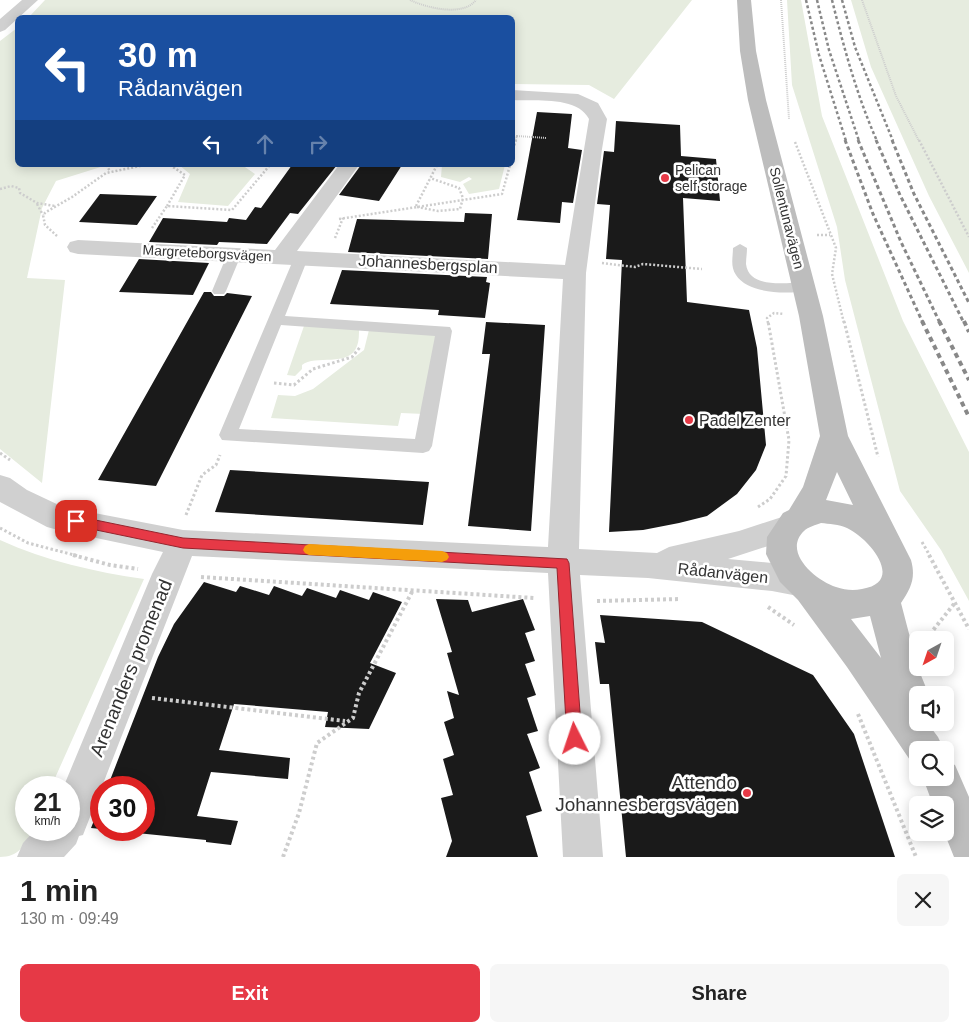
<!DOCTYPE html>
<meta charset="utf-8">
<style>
:root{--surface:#fff;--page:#f6f6f6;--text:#222;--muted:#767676;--accent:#e63946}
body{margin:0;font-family:Helvetica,sans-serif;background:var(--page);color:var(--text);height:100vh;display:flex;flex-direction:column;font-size:19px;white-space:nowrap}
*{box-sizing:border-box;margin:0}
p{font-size:16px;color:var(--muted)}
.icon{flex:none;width:28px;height:28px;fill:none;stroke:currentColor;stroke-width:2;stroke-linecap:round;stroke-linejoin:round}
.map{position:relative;height:857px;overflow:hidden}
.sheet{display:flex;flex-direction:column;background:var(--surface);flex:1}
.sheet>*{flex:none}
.top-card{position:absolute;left:15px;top:15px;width:500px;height:152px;border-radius:8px;box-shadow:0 2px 12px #0003;background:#1a4fa0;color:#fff;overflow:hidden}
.needle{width:32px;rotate:220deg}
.fabs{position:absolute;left:909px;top:631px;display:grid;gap:10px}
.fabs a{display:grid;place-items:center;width:45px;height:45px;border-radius:8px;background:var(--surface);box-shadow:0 2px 12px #0003;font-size:25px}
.speed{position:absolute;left:15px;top:776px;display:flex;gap:10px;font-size:25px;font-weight:700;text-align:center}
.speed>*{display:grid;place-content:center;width:65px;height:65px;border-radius:50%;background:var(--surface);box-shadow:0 2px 12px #0003;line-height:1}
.speed small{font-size:12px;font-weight:400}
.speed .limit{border:8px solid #d22;background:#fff;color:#111}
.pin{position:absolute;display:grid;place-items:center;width:42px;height:42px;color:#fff;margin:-21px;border-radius:10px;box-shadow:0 2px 8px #0006}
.me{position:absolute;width:55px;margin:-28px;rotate:356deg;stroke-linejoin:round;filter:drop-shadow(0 0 4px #0008)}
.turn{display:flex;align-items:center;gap:18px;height:105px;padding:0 20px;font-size:22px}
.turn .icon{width:65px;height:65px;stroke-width:2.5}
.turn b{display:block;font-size:35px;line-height:42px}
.lanes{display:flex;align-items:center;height:48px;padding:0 20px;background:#0003;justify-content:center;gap:25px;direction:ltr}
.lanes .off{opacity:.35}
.round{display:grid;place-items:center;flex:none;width:52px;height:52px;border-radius:8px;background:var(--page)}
.headline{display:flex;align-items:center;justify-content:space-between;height:85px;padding:0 20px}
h1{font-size:30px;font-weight:600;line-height:38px}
.primary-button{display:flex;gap:10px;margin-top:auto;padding:10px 20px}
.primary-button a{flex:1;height:58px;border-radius:8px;background:var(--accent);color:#fff;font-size:20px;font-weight:600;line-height:58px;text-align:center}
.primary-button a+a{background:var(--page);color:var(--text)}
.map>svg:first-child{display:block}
.green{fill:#e6ecdf}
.building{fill:#1a1a1a}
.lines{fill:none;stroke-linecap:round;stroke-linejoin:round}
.path-far3{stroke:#cdcdcd;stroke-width:2;stroke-dasharray:1 1;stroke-linecap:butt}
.path-far2{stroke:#cdcdcd;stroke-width:2.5;stroke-dasharray:2 2;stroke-linecap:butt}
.path-far1{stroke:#cdcdcd;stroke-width:3;stroke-dasharray:2.5 2.5;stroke-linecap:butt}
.path{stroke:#cdcdcd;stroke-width:4;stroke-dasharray:3 3;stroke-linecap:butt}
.lane{fill:#d0d0d0;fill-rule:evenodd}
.street{fill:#d0d0d0;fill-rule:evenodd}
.secondary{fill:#bdbdbd;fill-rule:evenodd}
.rail-far2{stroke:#888;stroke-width:2.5;stroke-dasharray:3 2.5;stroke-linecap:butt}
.rail-far1{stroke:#888;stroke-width:3;stroke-dasharray:4 3;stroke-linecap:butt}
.rail{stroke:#888;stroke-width:4;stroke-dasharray:5 4;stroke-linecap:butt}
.route{fill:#e63946;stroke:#96252e}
.slow{fill:#f59e0b}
.poi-dot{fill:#e63946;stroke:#fff;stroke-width:2}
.labels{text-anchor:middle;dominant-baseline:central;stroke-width:5;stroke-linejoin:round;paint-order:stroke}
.far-poi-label{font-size:14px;fill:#333;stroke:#fff;text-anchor:start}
.far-street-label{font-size:14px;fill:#333;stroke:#fff}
.street-label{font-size:16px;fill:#333;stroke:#fff}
.poi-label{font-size:16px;fill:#333;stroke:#fff;text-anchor:start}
.near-street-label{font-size:19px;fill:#333;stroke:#fff}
.near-poi-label{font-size:19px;fill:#333;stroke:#fff;text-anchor:end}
</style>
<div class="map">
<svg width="969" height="857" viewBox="0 0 969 857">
<rect width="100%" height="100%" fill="#fff"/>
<path class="green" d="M45,0h647l-78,99 -25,-14 -76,-1 -1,-66 -483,-1z
M787,0h14l21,116 81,205 66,131v149l-28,-51 -41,-59 -55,-211 -8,-53 -45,-142z
M851,0h118v273l-40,-77 -58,-129z
M17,28l1,137h89l-51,16 -14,27 -15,70 38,2 -23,203 -42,-34v-408z
M179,165h63l13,9 -27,32 -50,-4 12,-28z
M442,165h63l-6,24 -30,5 -6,-10 9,-5 -3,-2 -9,5 -19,-5z
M304,326l55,3c0,5 0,12 -2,17 -8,22 -42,8 -55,19v4l-7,7 -8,-1z
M369,330l70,4 -15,80 -23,-1 -3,13 -127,-8 7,-23 17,1 18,-7 51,-39z
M0,540c46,21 95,32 144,39l-93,208 -25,1v42h6c-7,16 -14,27 -32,27z"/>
<path class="building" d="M537,112l35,2 -4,34 14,2 -9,53 -11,-1 -2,21 -43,-3z
M616,121l64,4 1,31 35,3 4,42 -37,-3 4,104 62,8 8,38 9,97 -10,25 -19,24 -30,22 -28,7 -36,7 -34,2 13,-272 -16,-1 4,-54 -13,-1 7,-53 10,1z
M292,165h45l-39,49 -8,-1 -23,31 -48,-2 -2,3 -68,-3 14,-24 64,4 2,-4 17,2 9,-13 6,1z
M361,165h41l-23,36 -40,-6z
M100,194l57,2 -20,29 -58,-3z
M465,213l27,1 -4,45 -140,-7 9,-33 107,3z
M139,259l70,4 -16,32 -74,-3z
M342,270l145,7 -1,5 4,1 -5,35 -47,-3 1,-5 -109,-6z
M204,292h7l3,4h10l3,-3 25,3 -96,190 -58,-6z
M486,322l59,3 -14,206 -63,-5 22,-172h-8z
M230,470l199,12 -6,43 -208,-13z
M204,582l32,10 4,-6 29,9 5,-9 28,10 5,-8 29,10 4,-8 29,10 4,-8 29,10 -32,61 26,10 -27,56 -44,-2 3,-15 -94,-8 -15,46 71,8 -2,21 -77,-7 -14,44 41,5 -7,24 -25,-3v-2l-99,-10h37v-42h-37l51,-131 16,-33z
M436,599l32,1 4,12 51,-13 12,31 -10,3 10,28 -10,3 11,31 -9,3 11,33 -11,3 13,34 -11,4 13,39 -16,5 12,41h-92l6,-16 -11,-43 12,-3 -10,-36 11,-4 -10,-33 10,-4 -7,-27 12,4 -12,-42 5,-1z
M600,615l102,7 111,53 41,59 41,123h-269l-17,-173h-9l-5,-42 10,1z
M101,803v26l-10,-1z"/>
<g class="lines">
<path class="path-far3" d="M410,0c17,8 53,17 66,0
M781,0l8,119
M862,0l34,96 23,45
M512,136h5l-2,5
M517,136l29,2"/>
<path class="path-far2" d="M919,140l50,97
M795,142l41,106 -4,26 12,49
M512,153l4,-13
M106,165l4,6
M0,189l11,-3 8,2 1,5 17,10 18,3
M37,204l6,11
M167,206l18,-31 -15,-10
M416,206l21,-41
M417,207l21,4 22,-2 3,-11 -4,-10 -29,-10
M339,219l163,-25 8,-29
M152,228l15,-22 65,4 38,-45
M817,235h13
M57,236l-12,-11 -2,-10 3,-3 26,-15 34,-24 39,-8
M335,238l8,-20
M602,263l33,4 8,-3 59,5
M768,323l-1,-5 7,-5 10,1"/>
<path class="path-far1" d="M844,321l34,136
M274,383l20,2 19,-16 39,-12 9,-11
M0,453l10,7
M758,507l12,-8 16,-23 3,-36 -21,-119
M186,515l16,-40 14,-10 4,-10
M0,528l28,15 50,13
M922,542l8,14"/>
<path class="path" d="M73,555l37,10 28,4
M929,555l40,74
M201,577l333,21
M597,601l84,-2
M768,607l26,18
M926,639l28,-35
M152,698l193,23
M858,714l58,143
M283,857l16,-44 18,-70 36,-25 6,-25 54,-103"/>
<path class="lane" d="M740,244l7,4c0,5 -1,11 -1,16 3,25 40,19 58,18l5,2 2,3 -2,3c-20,5 -61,4 -73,-15 -6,-9 -3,-18 -3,-27z
M234,251l5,1 2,3 -15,36 -2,3h-10l-2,-3 15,-36 2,-3z
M301,254l5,1 2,3 -23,58 165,11 2,4 -20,115 -3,5 -6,2 -201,-13 -3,-5 75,-177 2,-3zM281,325l154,11 -20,103 -176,-10z"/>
<path class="street" d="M22,0h16l-33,30 -5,2v-13z
M512,90l66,4 20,9 9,16 -5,30 -16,124 -7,276 78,4 12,-6 70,-16 46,-15 11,3 4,9 -4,9 -68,22 44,4 37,9 5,10 -5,10 -11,4 -26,-5 -124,-13 -68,-3 23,282h-40l-15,-284 -356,-17 -109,279 -4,1 -3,8 -12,13h-47l6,-14 12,-13h34v-42h-6l89,-214 11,-22 -105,-22 -11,-3 -47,-25v-27l10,3 17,12 36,17 120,23 365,17 15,-268 -485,-25 -8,-2 -3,-5 3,-5 8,-2 197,10 64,-85h20l-62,86 268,14 24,-146c-11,-23 -54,-18 -77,-19z"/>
<path class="secondary" d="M737,0h14l5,51 10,49 57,216 25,120 63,124c5,18 0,28 -10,43l17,65 11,27h-11v27h13l-2,3 9,12 6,13h-26v15l-6,-2 -65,-96 -49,-67 -18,-18 -14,-28 1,-17 16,-24 6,-3 14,-23 17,-51 -21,-120 -51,-216 -8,-49zM837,472l16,33 -27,-5zM821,523c8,1 18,1 26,5 22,10 59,54 15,61 -9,2 -17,1 -26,-2 -20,-6 -54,-35 -32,-56 4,-4 12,-6 17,-8zM870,616l11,42 -30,-39z
M945,760l10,5 14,32v60h-15l-10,-25 1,-27h-12l-10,-27h22z"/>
<path class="rail-far2" d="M806,0l13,55 27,86
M817,0l12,50 30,91
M832,0c12,48 25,96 45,141
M842,0l13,47 38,94"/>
<path class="rail-far1" d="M845,140l28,74 50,109
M858,140l43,102 39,81
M876,140l24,55 64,128
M892,140l22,54 55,109"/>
<path class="rail" d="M922,321l47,96
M939,321l30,59
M964,321l5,11"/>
</g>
<path class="route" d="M76,516l107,22 384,21 2,4 13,176 -2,5 -5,2 -6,-2 -2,-5 -10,-171 -374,-20 -111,-23 -2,-4 2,-3z"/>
<path class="slow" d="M309,544l133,7 5,2 2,4 -2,3 -5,2 -133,-7 -4,-2 -2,-3 2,-4z"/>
<g class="poi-dot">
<circle cx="665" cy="178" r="5"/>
<circle cx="689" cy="420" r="5"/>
<circle cx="747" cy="793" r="5"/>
</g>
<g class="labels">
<g class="far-poi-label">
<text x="675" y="170">Pelican<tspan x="675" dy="16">self storage</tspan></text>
</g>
<g class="far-street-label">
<text transform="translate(787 218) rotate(76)">Sollentunavägen</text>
<text transform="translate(207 253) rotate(3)">Margreteborgsvägen</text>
</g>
<g class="street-label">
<text transform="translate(428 264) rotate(3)">Johannesbergsplan</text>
<text transform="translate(723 573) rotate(6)">Rådanvägen</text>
</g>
<g class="poi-label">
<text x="699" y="420">Padel Zenter</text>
</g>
<g class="near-street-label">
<text transform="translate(131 668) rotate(-68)">Arenanders promenad</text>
</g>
<g class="near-poi-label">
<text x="737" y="782">Attendo<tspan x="737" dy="22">Johannesbergsvägen</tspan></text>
</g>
</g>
</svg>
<div class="fabs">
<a><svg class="needle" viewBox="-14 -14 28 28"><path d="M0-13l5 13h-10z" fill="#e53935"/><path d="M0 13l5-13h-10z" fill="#767676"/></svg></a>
<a><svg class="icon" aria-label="sound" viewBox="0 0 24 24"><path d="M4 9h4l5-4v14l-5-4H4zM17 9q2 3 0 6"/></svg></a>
<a><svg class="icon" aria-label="search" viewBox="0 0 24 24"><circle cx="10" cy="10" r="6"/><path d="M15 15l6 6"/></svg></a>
<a><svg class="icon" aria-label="layers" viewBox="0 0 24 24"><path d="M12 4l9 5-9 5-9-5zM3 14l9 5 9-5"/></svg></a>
</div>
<div class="speed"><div>21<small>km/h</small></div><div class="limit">30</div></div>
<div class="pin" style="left:76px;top:521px;background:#d93025"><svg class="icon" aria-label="arrive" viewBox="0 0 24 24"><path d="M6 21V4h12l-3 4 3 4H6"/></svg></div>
<svg class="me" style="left:575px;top:739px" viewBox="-20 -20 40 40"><circle r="19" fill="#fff"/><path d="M0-13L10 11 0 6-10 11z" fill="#e63946"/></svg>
<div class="top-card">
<div class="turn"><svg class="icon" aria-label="left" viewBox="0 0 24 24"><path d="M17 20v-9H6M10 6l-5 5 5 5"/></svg><div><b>30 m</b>Rådanvägen</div></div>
<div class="lanes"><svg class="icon" aria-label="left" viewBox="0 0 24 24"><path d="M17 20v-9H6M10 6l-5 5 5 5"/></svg><svg class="icon off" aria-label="ahead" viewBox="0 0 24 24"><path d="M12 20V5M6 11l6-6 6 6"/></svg><svg class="icon off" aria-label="right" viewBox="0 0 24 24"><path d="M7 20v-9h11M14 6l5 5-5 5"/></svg></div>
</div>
</div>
<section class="sheet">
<div class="headline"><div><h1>1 min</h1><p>130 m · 09:49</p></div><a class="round"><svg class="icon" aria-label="close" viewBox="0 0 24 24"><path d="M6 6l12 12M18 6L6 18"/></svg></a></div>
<div class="primary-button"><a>Exit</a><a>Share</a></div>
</section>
